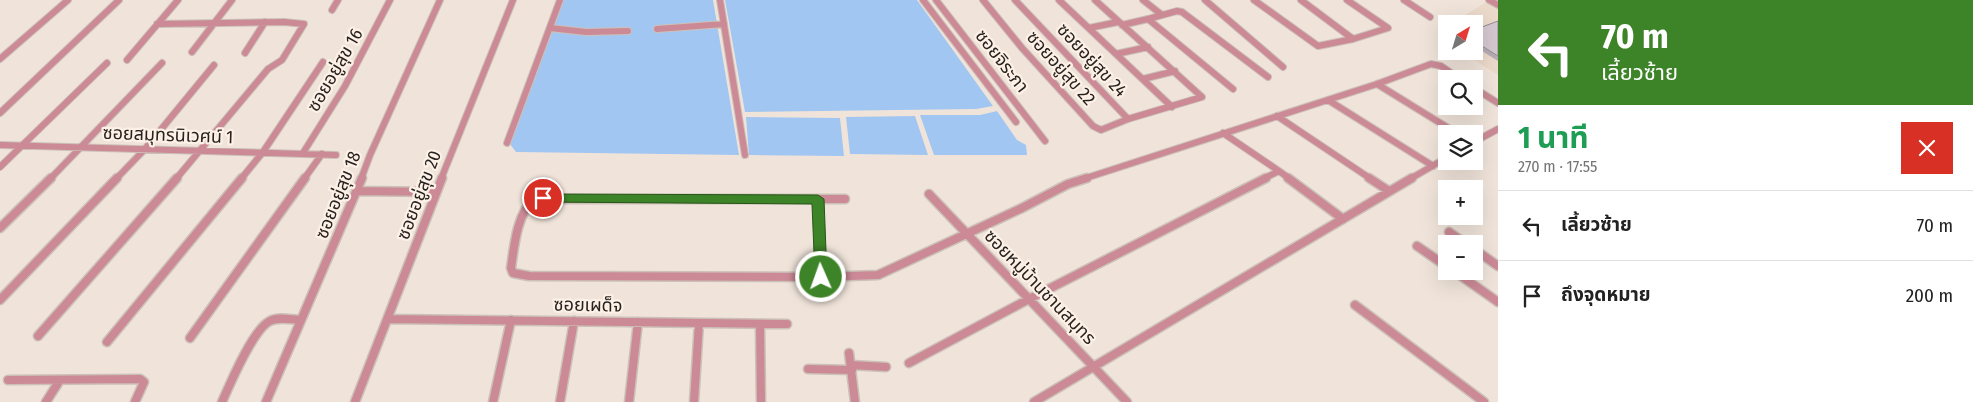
<!DOCTYPE html>
<html lang="th">
<meta charset="utf-8">
<style>
:root{--surface:#fff;--page:#f2f2f2;--text:#222;--muted:#767676;--line:#e0e0e0}
body{margin:0;font-family:"Fira Sans Condensed","Noto Sans Thai",sans-serif;background:var(--page);color:var(--text);height:100vh;display:flex;flex-direction:column;font-size:19px;white-space:nowrap}
*{box-sizing:border-box;margin:0}
p{font-size:16px;color:var(--muted)}
.icon{flex:none;width:28px;height:28px;fill:none;stroke:currentColor;stroke-width:2;stroke-linecap:round;stroke-linejoin:round}
.map{position:relative;flex:1;overflow:hidden}
.panel{display:flex;flex-direction:column;background:var(--surface);width:475px}
.panel>*{flex:none}
.banner{background:#3d8327;color:#fff;overflow:hidden}
.needle{width:32px;rotate:38deg}
.controls{position:absolute;left:1438px;top:15px;display:grid;gap:10px}
.controls a{display:grid;place-items:center;width:45px;height:45px;border-radius:0px;background:var(--surface);box-shadow:0 5px 20px #0002;font-size:25px}
.pin{position:absolute;display:grid;place-items:center;width:42px;height:42px;color:#fff;margin:-21px;border:2px solid #fff;border-radius:50%;box-shadow:0 1px 5px #0007}
.me{position:absolute;width:55px;margin:-28px;rotate:358deg;stroke-linejoin:round;filter:drop-shadow(0 0 4px #0008)}
.turn{display:flex;align-items:center;gap:18px;height:105px;padding:0 20px;font-size:22px}
.turn .icon{width:65px;height:65px;stroke-width:2.5}
.turn b{display:block;font-size:35px;line-height:42px}
.round{display:grid;place-items:center;flex:none;width:52px;height:52px;border-radius:0px;background:var(--page)}
.summary{display:flex;align-items:center;justify-content:space-between;height:85px;padding:0 20px}
h1{font-size:30px;font-weight:700;line-height:38px;color:#1e9e55}
ul{padding:0;list-style:none}
li{display:flex;align-items:center;gap:15px;height:70px;padding:0 20px;border-top:1px solid var(--line)}
li div{flex:1}
li b{display:block;font-size:19px}
li em{font-style:normal}
main{display:flex;flex:1;min-height:0}
.map>svg:first-child{display:block}
.built{fill:#ebd9ca}
.water{fill:#a1c6f2}
.lines{fill:none;stroke-linecap:round;stroke-linejoin:round}
.minor-far1-casing{stroke:#ccc1b8;stroke-width:8}
.minor-casing{stroke:#ccc1b8;stroke-width:11}
.minor-far1{stroke:#cc8a97;stroke-width:6}
.minor{stroke:#cc8a97;stroke-width:8}
.wall{fill:#b7acb3}
.building{fill:#d5c8d0;stroke:#958c92}
.route{fill:#3d8327;stroke:#285519}
.labels{text-anchor:middle;dominant-baseline:central;stroke-width:4.5;stroke-linejoin:round;paint-order:stroke}
.street-label{font-size:18px;fill:#27221f;stroke:#fdf1e7}
</style>
<main>
<div class="map">
<svg width="1498" height="402" viewBox="0 0 1498 402">
<rect width="100%" height="100%" fill="#f0e4da"/>
<path class="built" d="M1490,0h8v75l-38,-24h14v-27h-24z"/>
<path class="water" d="M560,0h153l26,155 -223,-3 -6,-8z
M725,0h192l76,106 -17,3 -231,3z
M997,111l20,29 9,5 1,10h-93l-14,-40h60z
M915,116l13,39 -78,-1 -4,-37z
M746,117l94,1 4,38 -95,-1z"/>
<g class="lines">
<g class="minor-far1-casing">
<path id="minor-far1" d="M720,0l25,155
M923,0l93,122
M936,0l109,141
M983,0l39,48 71,78 8,4 27,-11 74,-22 -107,-97
M1015,0l113,119
M1059,0l113,107
M1143,0l19,15
M1205,0l78,67
M1254,0l64,46 35,-7 35,-11 -41,-28
M1301,0l52,39
M1404,0l26,17
M1489,0l9,5
M332,10l6,-10
M157,24l127,-2 20,2 -22,36 -14,9 -92,110
M1122,25l26,-6
M550,28l36,4 42,-1
M1089,28l29,-6
M657,29l67,-5
M192,52l40,-52
M245,53l20,-31
M1116,54l32,-7
M0,59l68,-59
M127,60l51,-60
M1143,79l32,-8
M1377,84l81,50
M1474,88l24,15
M1233,89l-85,-70 29,-8 5,1 86,65
M1328,100l105,66
M0,113l119,-113
M1277,116l94,63
M1223,133l56,38 -16,8
M1474,142l24,-13
M507,143l53,-143
M0,145l336,10
M303,153l42,-67 45,-86
M0,167l107,-104
M1279,171l11,8
M50,179l112,-116
M116,179l29,-30 69,-84
M241,179l22,-27 60,-90
M304,179l18,-25
M361,179l9,-24 70,-155
M441,179l72,-179
M1083,179l294,-95 54,-20 10,2 19,13
M1410,179l36,-21"/>
</g>
<g class="minor-casing">
<path id="minor" d="M1288,178l55,41
M1369,178l20,13
M357,191l79,1
M929,194l198,208
M534,199h284l3,78 -292,-1 -16,-3 -2,-5c3,-21 6,-55 23,-69z
M818,199h27
M0,228l51,-50
M1449,232l17,12
M1417,246l29,20
M1474,249l24,17
M1454,271l44,31
M821,277l57,-2 144,-67 46,-24 19,-6
M0,300l117,-122
M1355,305l129,97
M388,319l399,5
M760,324l1,78
M38,336l139,-158
M190,338l115,-160
M107,342l135,-164
M849,353l6,49
M909,363l120,-64 237,-121
M851,365l35,2
M808,369l44,1
M8,380l132,-1 4,3 -9,20
M46,402l14,-22
M222,402c8,-18 31,-73 48,-81 9,-5 22,-1 31,-1
M266,402l96,-224
M355,402l87,-224
M493,402l18,-82
M560,402l14,-81
M629,402l9,-80
M694,402l5,-79
M1034,402l378,-224"/>
</g>
<use href="#minor-far1" class="minor-far1"/>
<use href="#minor" class="minor"/>
</g>
<path class="wall" d="M1498,21v40l-24,-15v-16z"/>
<path class="building" d="M1498,21v35l-24,-15v-11z"/>
<path class="route" d="M543,194l275,1 6,4 3,78 -2,3h-8l-2,-3 -3,-73 -269,-2 -5,-4z"/>
<g class="labels">
<g class="street-label">
<text transform="translate(1092 60) rotate(47)">ซอยอยู่สุข 24</text>
<text transform="translate(1002 61) rotate(52)">ซอยจิระภา</text>
<text transform="translate(1061 68) rotate(48)">ซอยอยู่สุข 22</text>
<text transform="translate(335 70) rotate(-60)">ซอยอยู่สุข 16</text>
<text transform="translate(168 135) rotate(2)">ซอยสมุทรนิเวศน์ 1</text>
<text transform="translate(338 195) rotate(-68)">ซอยอยู่สุข 18</text>
<text transform="translate(419 195) rotate(-69)">ซอยอยู่สุข 20</text>
<text transform="translate(1040 287) rotate(46)">ซอยหมู่บ้านชานสมุทร</text>
<text transform="translate(588 305) rotate(1)">ซอยเผด็จ</text>
</g>
</g>
</svg>
<div class="controls">
<a><svg class="needle" viewBox="-14 -14 28 28"><path d="M0-13l5 13h-10z" fill="#e53935"/><path d="M0 13l5-13h-10z" fill="#767676"/></svg></a>
<a><svg class="icon" aria-label="search" viewBox="0 0 24 24"><circle cx="10" cy="10" r="6"/><path d="M15 15l6 6"/></svg></a>
<a><svg class="icon" aria-label="layers" viewBox="0 0 24 24"><path d="M12 4l9 5-9 5-9-5zM3 14l9 5 9-5"/></svg></a>
<a>+</a>
<a>−</a>
</div>
<div class="pin" style="left:543px;top:198px;background:#d93025"><svg class="icon" aria-label="arrive" viewBox="0 0 24 24"><path d="M6 21V4h12l-3 4 3 4H6"/></svg></div>
<svg class="me" style="left:821px;top:277px" viewBox="-20 -20 40 40"><circle r="17" fill="#3d8327" stroke="#fff" stroke-width="3"/><path d="M0-11L8 9 0 5-8 9z" fill="#fff"/></svg>
</div>
<section class="panel">
<div class="banner">
<div class="turn"><svg class="icon" aria-label="left" viewBox="0 0 24 24"><path d="M17 20v-9H6M10 6l-5 5 5 5"/></svg><div><b>70 m</b>เลี้ยวซ้าย</div></div>
</div>
<div class="summary"><div><h1>1 นาที</h1><p>270 m · 17:55</p></div><a class="round" style="background:#d93025;color:#fff"><svg class="icon" aria-label="close" viewBox="0 0 24 24"><path d="M6 6l12 12M18 6L6 18"/></svg></a></div>
<ul>
<li><svg class="icon" aria-label="left" viewBox="0 0 24 24"><path d="M17 20v-9H6M10 6l-5 5 5 5"/></svg><div><b>เลี้ยวซ้าย</b></div><em>70 m</em></li>
<li><svg class="icon" aria-label="arrive" viewBox="0 0 24 24"><path d="M6 21V4h12l-3 4 3 4H6"/></svg><div><b>ถึงจุดหมาย</b></div><em>200 m</em></li>
</ul>
</section>
</main>
